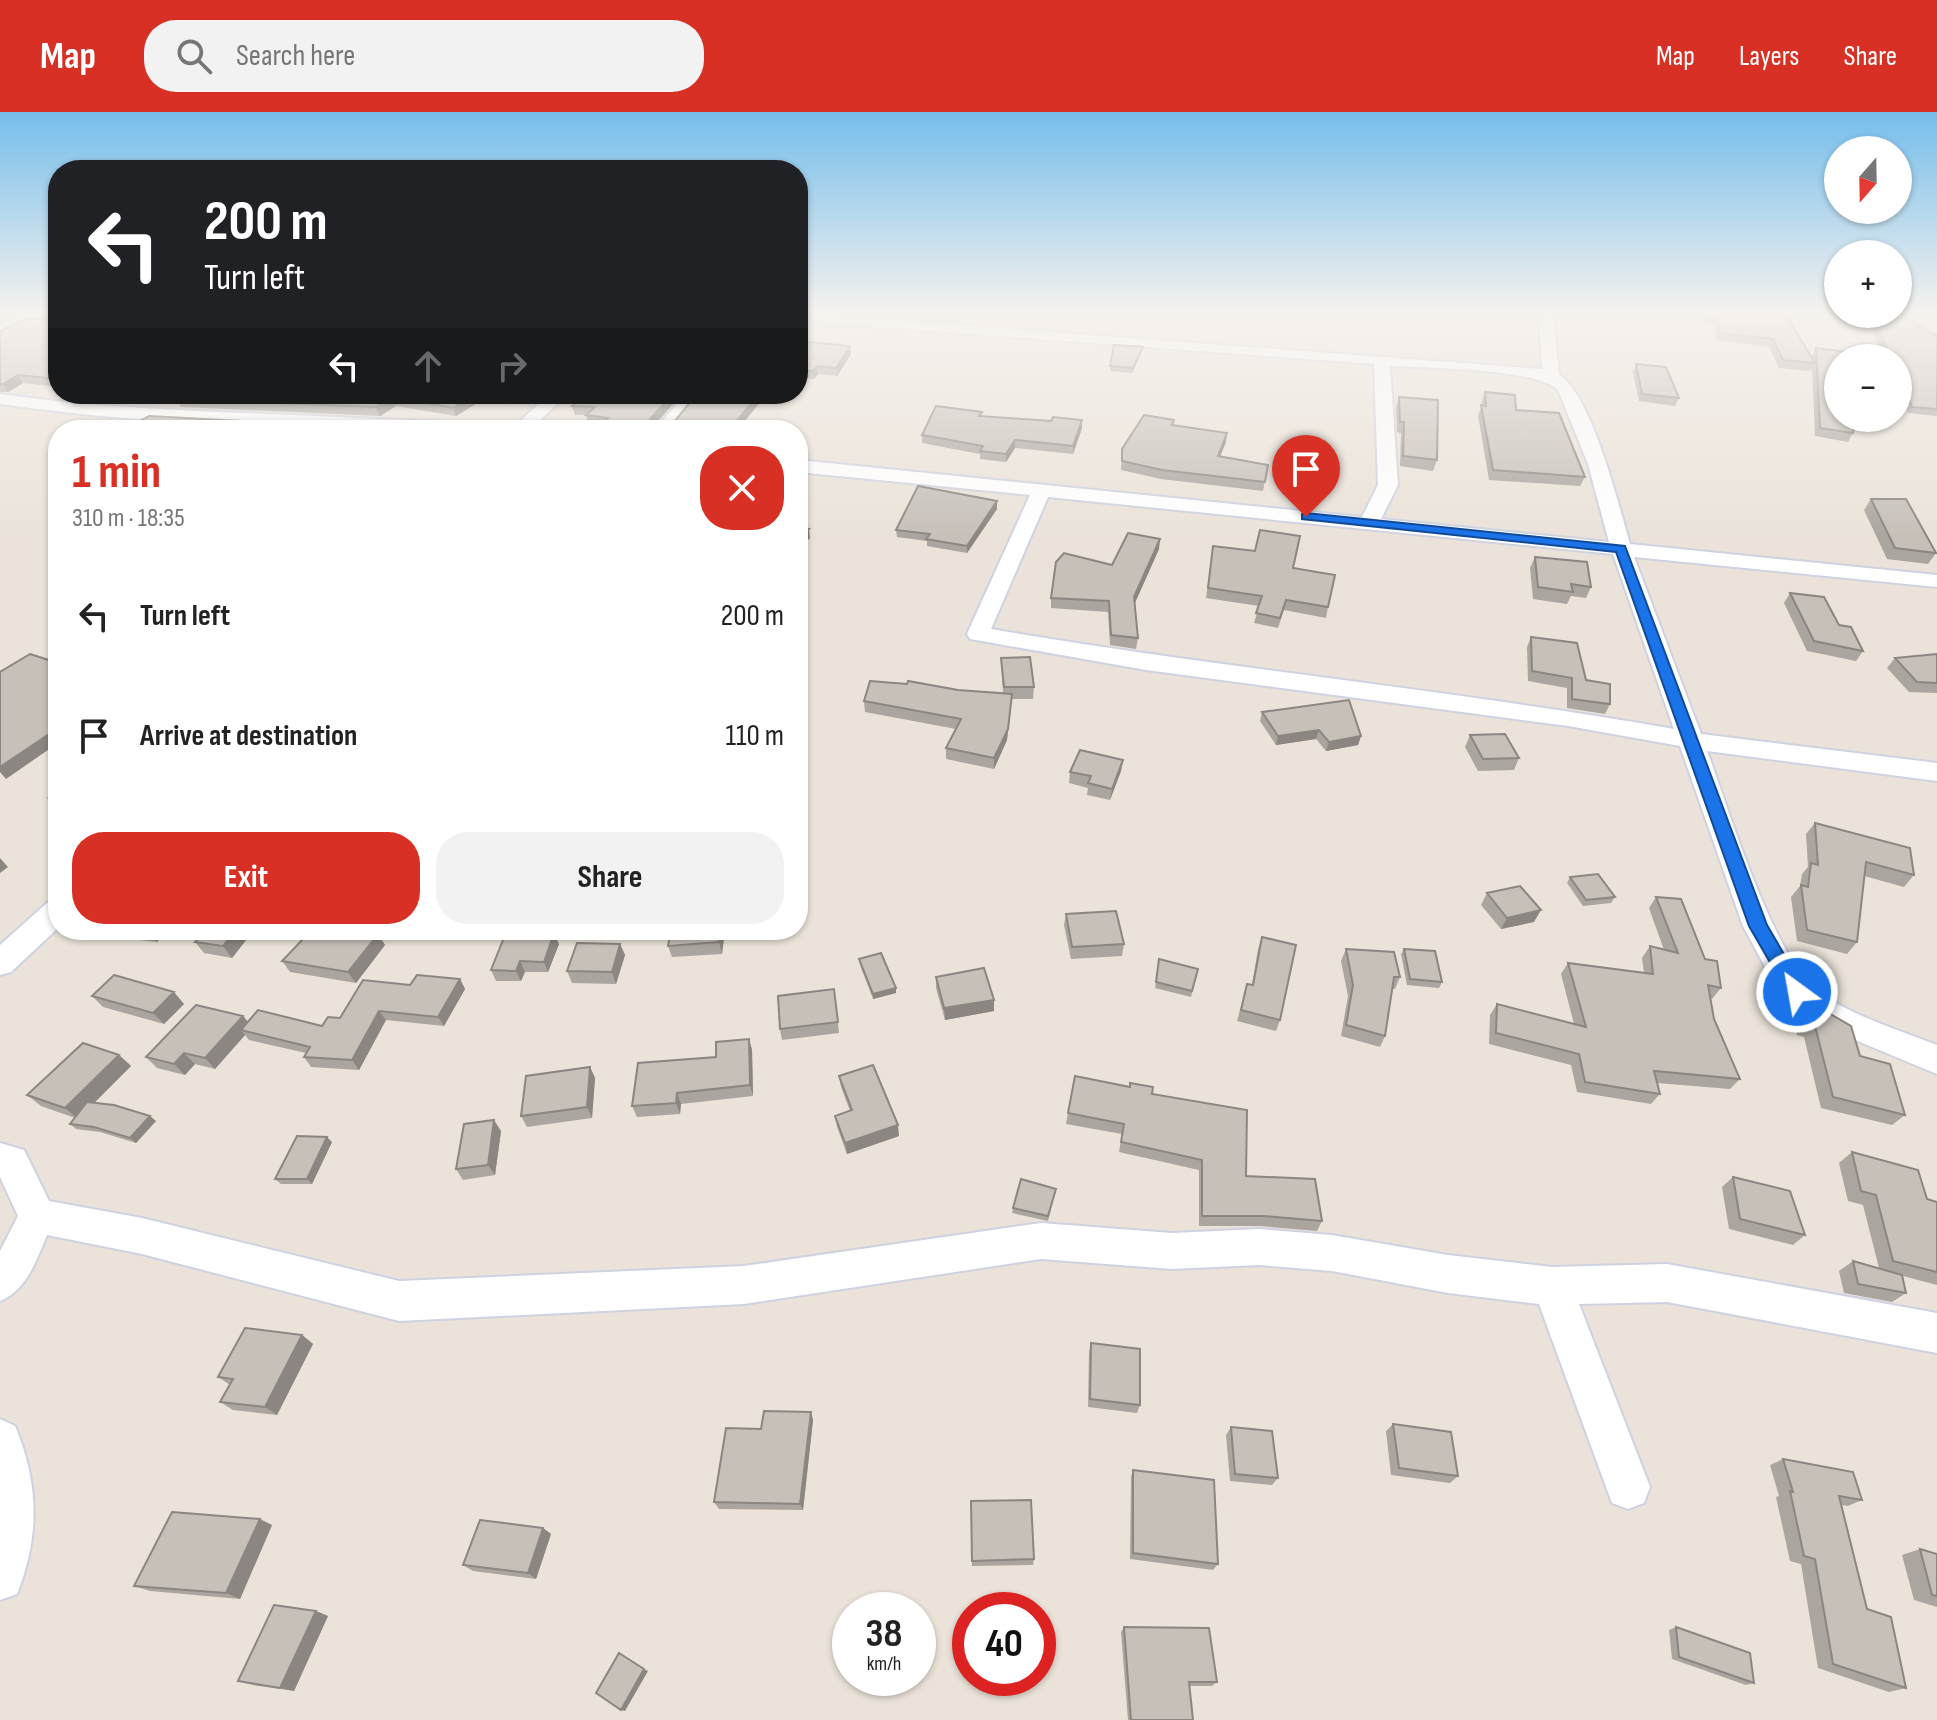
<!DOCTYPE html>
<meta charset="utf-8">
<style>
:root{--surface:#fff;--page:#f2f2f2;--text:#222;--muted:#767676;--accent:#d93025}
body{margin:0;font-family:"Sofia Sans Condensed",sans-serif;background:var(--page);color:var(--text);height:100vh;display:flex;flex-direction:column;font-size:30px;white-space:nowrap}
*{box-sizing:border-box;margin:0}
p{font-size:26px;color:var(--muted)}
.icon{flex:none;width:44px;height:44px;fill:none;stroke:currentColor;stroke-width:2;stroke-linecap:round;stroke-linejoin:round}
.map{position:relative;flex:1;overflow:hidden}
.drawer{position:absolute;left:48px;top:308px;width:760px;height:520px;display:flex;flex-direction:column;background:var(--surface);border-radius:32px;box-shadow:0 2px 6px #0004}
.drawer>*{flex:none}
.banner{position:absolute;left:48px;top:48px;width:760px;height:244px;border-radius:32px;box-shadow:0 2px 6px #0004;background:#202124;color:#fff;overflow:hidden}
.needle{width:52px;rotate:200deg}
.tools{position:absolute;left:1824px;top:24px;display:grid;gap:16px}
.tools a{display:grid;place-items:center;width:88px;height:88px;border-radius:50%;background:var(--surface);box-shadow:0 2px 6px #0004;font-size:40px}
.speed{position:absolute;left:832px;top:1480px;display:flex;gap:16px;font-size:40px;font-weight:700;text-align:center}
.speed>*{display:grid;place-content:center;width:104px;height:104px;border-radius:50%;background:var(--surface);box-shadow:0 2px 6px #0004;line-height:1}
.speed small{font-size:20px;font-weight:400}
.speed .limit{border:12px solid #d22;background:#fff;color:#111}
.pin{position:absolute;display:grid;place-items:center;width:68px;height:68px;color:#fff;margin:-82px -34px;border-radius:50% 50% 50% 0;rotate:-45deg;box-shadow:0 0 8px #0007}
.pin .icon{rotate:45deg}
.me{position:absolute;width:88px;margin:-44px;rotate:328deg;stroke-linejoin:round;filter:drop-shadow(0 0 6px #0008)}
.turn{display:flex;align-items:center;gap:28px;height:168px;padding:0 24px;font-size:36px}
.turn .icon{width:104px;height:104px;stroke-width:2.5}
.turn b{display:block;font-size:56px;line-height:68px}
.lanes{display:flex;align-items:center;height:76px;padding:0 24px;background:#0003;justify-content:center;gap:40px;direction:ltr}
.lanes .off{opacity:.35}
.round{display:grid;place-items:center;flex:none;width:84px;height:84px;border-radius:32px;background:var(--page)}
.headline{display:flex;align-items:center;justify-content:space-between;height:136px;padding:0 24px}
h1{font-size:48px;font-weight:700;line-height:60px;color:var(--accent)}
.action{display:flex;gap:16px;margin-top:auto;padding:16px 24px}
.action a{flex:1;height:92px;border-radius:32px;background:var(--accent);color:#fff;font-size:32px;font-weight:700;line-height:92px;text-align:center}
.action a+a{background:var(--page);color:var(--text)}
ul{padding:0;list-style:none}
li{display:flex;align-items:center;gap:24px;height:120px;padding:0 24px}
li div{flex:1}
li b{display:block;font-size:30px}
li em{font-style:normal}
header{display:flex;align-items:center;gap:48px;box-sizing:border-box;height:112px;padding:0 40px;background:var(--accent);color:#fff}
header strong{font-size:38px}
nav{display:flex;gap:44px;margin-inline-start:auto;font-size:28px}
.search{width:560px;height:72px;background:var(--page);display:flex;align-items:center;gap:20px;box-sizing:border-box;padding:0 28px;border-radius:32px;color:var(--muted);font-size:30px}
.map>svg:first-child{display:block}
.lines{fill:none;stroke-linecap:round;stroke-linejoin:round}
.minor-casing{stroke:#ced2e1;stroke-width:4}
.minor{fill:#fff;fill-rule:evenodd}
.wall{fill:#aaa59f}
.shaded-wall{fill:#8b8682}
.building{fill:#c6c0b9;stroke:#8b8682;stroke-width:2}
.route{fill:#1a73e8;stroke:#114b97;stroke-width:2}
</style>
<header>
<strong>Map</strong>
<div class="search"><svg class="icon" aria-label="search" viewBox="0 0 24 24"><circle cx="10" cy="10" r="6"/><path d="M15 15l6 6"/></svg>Search here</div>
<nav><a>Map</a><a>Layers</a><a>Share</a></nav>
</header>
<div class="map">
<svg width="1937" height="1608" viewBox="0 0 1937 1608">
<rect width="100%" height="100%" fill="#ebe3d9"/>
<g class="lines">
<g class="minor-casing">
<path id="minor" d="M25,201h19l-44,22v-11z
M798,201l744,56 -3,-56h14l6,62c32,18 60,131 71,169l307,31v12l-303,-30 67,177 236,29v18l-230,-30c22,58 66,208 113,242 35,24 78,37 117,52v29l-106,-44 -35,-20 -17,-17 -36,-67 -63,-180 -112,-20 -422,-56 -176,-31 -3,-5 63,-139 -232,-23v-12l564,57 16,-32 -4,-121 -576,-43zM1390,254c36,2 145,2 168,24l30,74 21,78 -228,-23 17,-34zM1048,385l565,57 61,175c-227,-40 -456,-61 -683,-100z
M0,282c126,18 251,18 378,25 18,1 78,0 89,11 -155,0 -313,-4 -467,-26z
M549,282h18l-37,36h-19z
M686,282h17l-30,36h-19z
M58,788v28l-47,44 -11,3v-30l47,-42z
M0,1031l24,7 25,51 93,17 257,63 345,-15 297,-43 131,10 87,-4 73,6 116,20 104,12 115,-3 270,49v40l-270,-51 -88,2 71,183 -6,16 -16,6 -16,-6 -73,-199 -91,-11 -116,-22 -73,-6 -87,4 -131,-10 -297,45 -345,17 -257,-67 -95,-19c-11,26 -20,55 -47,66v-50l18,-35 -18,-39z
M0,1307l15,7c24,57 25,110 2,168l-17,6z"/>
</g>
<use href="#minor" class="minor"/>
</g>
<path class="wall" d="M1701,201h84l27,46v-3l4,-8 37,85 -5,9 -33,-6 -3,-68 -2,3 -31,-3 -10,-21 -52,-7 -3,-16 -11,-2z
M1865,202h33l34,20 5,1v81l-29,-3 -10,-23v-32h-14z
M58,209v66l-35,-4 -15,9h-8v-61z
M798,229l52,5 1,8 -14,22 -19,-2 -4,5 -16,-2z
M1114,233l28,6 -10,22 -22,-2z
M1636,252l43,34 -4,8 -36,-5 -6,-29z
M1485,280l31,18 69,67 -5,9 -91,-6 -11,-65 4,-9v-5z
M176,282h316l-36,22 -60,-10 -16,10 -199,-9 -5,-8 7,-4z
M682,282l-27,30h2l2,6h-60l-1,-3 2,-2 -12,-1 -2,-9h-11l-3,-9z
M767,282l-29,35 8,1h-72l-1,-7z
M1399,285l38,63 -4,11 -33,-5 1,-33 -4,-1 -1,-25z
M981,304l70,5 31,-1v8l-9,26 -58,-6 -9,14 -26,-3v-5l-58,-11v-8z
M1173,313l53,17 -6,14 48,9 -5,26 -102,-12 -40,-9 1,-21z
M1871,387l65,54 -8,11 -41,-5 -23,-49z
M997,389v8l-30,44 -40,-7v-5l-30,-4 -1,-7z
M1213,434l80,22 35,39 -2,11 -42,-8 -6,18 -24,-5 5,-17 -53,-8z
M1159,437l-24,54 3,35 -2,11 -26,-4 -2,-33 -57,-4v-10l61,-33z
M1535,445l56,30 -5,11 -15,-2 -4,8 -34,-5 -3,-31z
M1790,481l49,32 24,26 -7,10 -49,-10 -23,-48z
M1531,525l79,67 -5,10 -38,-6v-20l-39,-7 -1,-34z
M1937,542v39l-28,-1 -22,-24 8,-10z
M1001,546l33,29 -1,12h-21l-5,41 -13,29 -48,-10v-11l10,-19 -91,-17 -1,-11 139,-8z
M1262,600l99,24 -3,9 -32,6 -10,-12 -40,6 -16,-24z
M1470,623l49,23 -5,12 -36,1 -13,-24z
M1123,648l-2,11 -11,29 -23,-5 1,-7 -19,-5 1,-11z
M58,680v17l-9,-11z
M1815,711l99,52 -10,12 -40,-11 -7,66 -10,12 -50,-13 -6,-44 9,-11 2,-12 6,-7 -2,-33z
M1570,765l45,20 -4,6 -28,3 -16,-23z
M1487,781l47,29 -33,7 -20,-24z
M1656,785l49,62 16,29 -9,11 -1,-1 3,21 26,60 -10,10 -73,-6 3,11 -9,10 -74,-12 -6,-27 -82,-21 1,-29 7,-11 77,20 -13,-50 7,-11 76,10 -2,-15 8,-12 14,4 -15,-42z
M1066,802l58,30 -2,12 -51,3 -7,-34z
M113,818h54l-10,12 -37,-4z
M254,818l-22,28 -28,-5 -9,-11z
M671,818h54l-3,24 -50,3 -4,-11z
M368,820l10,2 7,11 -29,38 -66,-11 -8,-11 22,-24 -2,-3z
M550,821l9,11 -11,28h-23l-4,9h-25l-5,-11z
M1262,825l18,83 -4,11 -39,-10 10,-37 5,1 6,-36z
M620,832l5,11 -9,29 -44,-1 -5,-12z
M1346,837l54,28 -5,12h-3l-7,47 -5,11 -39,-11 7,-40 -7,-35z
M1404,837l38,33 -3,6 -32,-3 -6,-31z
M859,847l37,34 -23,6 -13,-34z
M1159,847l39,10 -7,28 -36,-9z
M936,865l58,23v11l-49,9 -9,-32z
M460,867l5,10 -21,37 -58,-6 -27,50 -48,-3 -7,-10 2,-4 -57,-13 -4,-5 -30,34 -20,-5 -10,11 -28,-7 -11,-11 97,-41 5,6 74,4 88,-41z
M834,877l5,44 -57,7 -2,-11z
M92,884l92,8 -20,20 -61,-17z
M1801,885l59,59 45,59 -13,10 -71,-17 -17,-71 -7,-2 -7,-26z
M749,927l3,11 1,46 -72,8 -1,10 -43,3 -5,-11 84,-49z
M119,943l12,11 -37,37 62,18 -20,22 -36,-11 -24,-3 -6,-5 5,-6 -34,-12 -14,-11z
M590,955l5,11 -3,40 -65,9 -6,-11z
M839,964l60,60 -52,18 -10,-27 -2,-11 15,-5 -9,-24z
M1152,982l94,82 76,45 -5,10 -58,-5h-60v-56l-80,-18 3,-18 -56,-10 2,-11z
M501,1019l-6,44 -32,5 -7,-11z
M332,1030l-20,42h-31l-6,-5z
M1852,1040l75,47 10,3v83l-34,-9 3,17 -14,9 -48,-9 -5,-22 14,-10 26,7 -16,-63 -15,-4 -9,-38z
M1733,1065l72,58 -12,10 -64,-16 -7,-42z
M1056,1077l-8,32 -36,-8 1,-5z
M302,1223l11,9 -36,71 -44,-5 -13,-8 10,-17 -12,-8z
M1091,1231l49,62 -3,8 -49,-6 1,-55z
M811,1300l2,8 -10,90 -84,-1 -5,-7z
M1393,1312l65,52 -8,7 -59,-8 -5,-44z
M1231,1315l47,51 -6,7 -42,-4 -4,-46z
M1783,1347l79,41 -14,6 -7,-1 26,104 39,79 -17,4 -71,-24 -17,-104 -11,-3 -14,-64 3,-1 -9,-31z
M1133,1358l85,94 -5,6 -83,-11 1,-82z
M971,1389l63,58 -1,6 -61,1z
M272,1413l-32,74 -90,-8 -16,-5z
M543,1416l8,6 -15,45 -63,-8 -10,-6z
M1920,1437l17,5v53l-23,-7 -12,-45z
M316,1499l12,5 -34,75 -41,-6 -15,-4z
M1124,1515l93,55 -5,4h-23l4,34h-65l-7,-88z
M1676,1515l78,56 -8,2 -74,-26 -3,-29z"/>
<path class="shaded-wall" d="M850,234l1,8 -14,22 -1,-8z
M1143,235l-1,4 -10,22 1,-5z
M817,254l1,8 -4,5 -1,-8z
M18,263l5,8 -15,9 -5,-8z
M475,282h17l-36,22 -3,-8z
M673,282h9l-30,34 5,-4 2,6h-8l-1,-11z
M759,282h8l-30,36 -6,-2z
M393,285l3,9 -16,10 -4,-9z
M1082,308v8l-9,26v-8z
M297,312l3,6h-13z
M1227,321l-1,9 -9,22 1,-8z
M1015,328v8l-9,14v-8z
M997,389v8l-30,44v-7z
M809,417l1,9 -12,13v-11z
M1160,427l-1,10 -26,58 1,-10z
M1012,582l-5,46 -13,29v-11z
M58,615v16l-52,36 -6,-7v-5z
M1319,618l-3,9 -40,6 2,-9z
M1361,624l-3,9 -32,6 3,-9z
M1123,648l-2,11 -11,29 2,-11z
M0,746l8,9 -8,6z
M1541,798l-7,12 -33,7 6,-11z
M147,818h20l-10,12z
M236,818h18l-22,28 -9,-12z
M721,818h4l-3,24 -3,-12z
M554,821l5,11 -11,28 -4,-10z
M378,822l7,11 -29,38 -8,-11z
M620,832l5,11 -9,29 -4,-12z
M520,849l5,11 -4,9 -5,-10z
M460,867l5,10 -21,37 -6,-9z
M896,876v5l-23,6v-5z
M174,880l10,12 -20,20 -11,-11z
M994,888v11l-49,9 -1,-12z
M379,899l7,9 -27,50 -7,-10z
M243,904l9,11 -11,3 4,5 -30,34 -10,-11z
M749,927l3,11 1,46 -3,-11z
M184,941l11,11 -10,11 -11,-11z
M119,943l12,11 -53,53 -13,-11z
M590,955l5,11 -3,40 -5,-11z
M677,981l4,11 -1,10 -4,-11z
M150,1004l6,5 -20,22 -6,-5z
M494,1008l7,11 -6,44 -7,-10z
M898,1013l1,11 -52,18 -2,-11z
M327,1025l5,5 -20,42 -5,-5z
M302,1223l11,9 -36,71 -12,-8z
M811,1300l2,8 -10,90 -3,-6z
M260,1407l12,6 -32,74 -14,-6z
M543,1416l8,6 -15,45 -8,-6z
M316,1499l12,5 -34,75 -14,-3z
M644,1557l4,2 -23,40 -4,-1z"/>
<path class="building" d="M1706,201h79l30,50 -32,-3 -10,-21 -53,-6 -3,-17 -11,-1z
M1898,201h4l30,21 5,1v74l-25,-2 -14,-32v-17h-7l-20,-44z
M28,206l30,3v58l-40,-4 -15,9h-3v-53z
M798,229l52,5 -14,22 -19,-2 -4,5 -15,-2z
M1114,233l29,2 -10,21 -23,-2z
M1816,236l47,6 -1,4h-24v60h17l-2,15 -33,-5z
M1636,252l30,3 13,31 -37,-4z
M1485,280l30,3 1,15 43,3 26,64 -92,-7 -12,-65 5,1z
M185,282h290l-22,14 -60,-11 -17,10 -200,-8z
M586,282h87l-23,25v4l7,1 -6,6h-23l-30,-3 10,-9 -22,-3 9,-8 -23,-1z
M697,282h62l-28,34 15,2h-28l1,-1 -46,-6z
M1399,285l39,3 -1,60 -34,-4 1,-34h-4z
M936,294l46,6 -3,4 72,5 2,-4 29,3 -9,26 -58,-6 -9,14 -26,-3 3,-5 -61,-11z
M1144,303l30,5 -2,5 55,8 -9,23 50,9 -3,17 -103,-12 -40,-9v-12z
M149,304l148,8 -10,6h-178l6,-4 18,-1z
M918,374l79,15 -30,45 -41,-7 4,-5 -34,-4z
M1871,387h35l30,54 -41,-5z
M798,415l11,2 -11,11z
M1260,418l40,6 -7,32 42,7 -7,32 -42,-7 -6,18 -24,-5 6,-17 -54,-8 5,-42 42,5z
M1128,421l32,6 -26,58 4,41 -27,-3 -2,-34 -58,-3 5,-36 8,-9 48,12z
M1535,445l52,5 4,25 -20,-3 2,8 -35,-5z
M1790,481l34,4 15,28 12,2 12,24 -49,-10z
M1531,525l46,6 9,37 24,4v20l-38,-5v-21l-40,-7z
M30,542l28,9v65l-58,39v-95z
M1937,542v29l-20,-1 -22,-24z
M1030,545l4,30h-30l-3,-29z
M870,569l37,3 1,-3 50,9 54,4 -4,35 -14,29 -48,-10 15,-29 -97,-18z
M1349,588l12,36 -32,6 -10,-12 -41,6 -16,-24z
M1505,622l14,24 -36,1 -13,-24z
M1080,638l43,10 -11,29 -24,-6 3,-7 -21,-4z
M58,680v9l-9,-3z
M1815,711l95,25 4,27 -48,-13 -9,80 -50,-12 -6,-45 7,2 3,-24 7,2z
M1598,762l17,23 -29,3 -16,-23z
M1520,774l21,24 -34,8 -20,-25z
M1656,785l25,2 24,60 12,2 4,27 -13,-3 6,34 26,60 -86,-8 6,23 -75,-12 -6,-28 -83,-21 1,-29 89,23 -18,-64 85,11 -3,-28 28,7z
M1116,799l8,33 -52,3 -6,-33z
M205,818h31l-13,16 -28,-4z
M305,818h53l20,4 -30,38 -66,-11 24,-25 -4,-2z
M507,818h37v3h10l-10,29 -24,-1 -4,10 -25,-1z
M671,818h50l-2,12 -51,4z
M1262,825l34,8 -16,75 -39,-10 6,-26 6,1z
M577,831l43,1 -8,28 -45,-1z
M1346,837l48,3 6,25h-6l-9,59 -39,-11 7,-40z
M1404,837l31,2 7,31 -32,-3z
M881,841l15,35 -23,6 -14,-35z
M1159,847l39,10 -6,22 -36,-9z
M984,856l10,32 -50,8 -8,-31z
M114,863l60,17 -21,21 -61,-17z
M417,863l43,4 -22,38 -59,-6 -27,49 -48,-3 6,-10 -69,-17 17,-20 64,16 6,-9 12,1 23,-38 47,5z
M834,877l4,33 -58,7 -2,-33z
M1801,885l50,29 9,30 30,8 15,51 -72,-18 -18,-71 -7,-2z
M196,893l47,11 -38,42 -21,-5 -10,11 -28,-7z
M749,927l1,46 -73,8 -1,10 -44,3 6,-43 78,-6v-15z
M83,931l36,12 -54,53 -38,-13z
M873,953l25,60 -53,18 -10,-27 17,-6 -13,-34z
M590,955l-3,40 -66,9 5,-40z
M1075,964l55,11v-4l23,4 -1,7 95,16 -1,66 69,3 7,42 -59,-5h-61v-56l-81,-18 3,-18 -56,-11z
M87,990l27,3 36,11 -20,22 -36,-11 -24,-3z
M494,1008l-6,45 -32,4 8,-45z
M297,1024l30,1 -20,42h-32z
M1852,1040l66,18 9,29 10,3v70l-44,-11 -17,-66 -15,-4z
M1733,1065l57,14 15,44 -65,-16z
M1021,1067l35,10 -8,27 -35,-8z
M1853,1149l49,14 4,18 -48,-9z
M245,1216l57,7 -37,72 -45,-5 13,-23 -15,-2z
M1091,1231l49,6v56l-50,-6z
M764,1299l47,1 -11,92 -86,-2 12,-74 35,1z
M1393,1312l58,8 7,44 -59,-8z
M1231,1315l41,4 6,47 -43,-4z
M1783,1347l70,13 9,28 -23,-4 28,113 24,8 15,71 -73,-24 -18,-105 -11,-3 -14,-65 3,1z
M1133,1358l81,10 4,84 -85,-11z
M1031,1388l3,59 -62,2 -1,-60z
M172,1400l88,7 -34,74 -92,-7z
M480,1408l63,8 -15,45 -65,-8z
M1920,1437l17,5v42l-5,-1z
M274,1493l42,6 -36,77 -42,-7z
M1124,1515l85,1 8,54h-28l4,38h-62z
M1676,1515l74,26 4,30 -75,-26z
M619,1541l25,16 -23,41 -25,-17z"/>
<linearGradient id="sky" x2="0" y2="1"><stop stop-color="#75bdeb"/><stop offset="0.47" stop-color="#f6f2ee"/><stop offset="1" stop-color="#f6f2ee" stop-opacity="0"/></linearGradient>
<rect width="1937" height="426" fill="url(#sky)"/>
<path class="route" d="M1306,401l319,33 142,379 39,67 -2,5h-14l-41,-71 -133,-374 -314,-33v-5z"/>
</svg>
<div class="tools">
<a><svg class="needle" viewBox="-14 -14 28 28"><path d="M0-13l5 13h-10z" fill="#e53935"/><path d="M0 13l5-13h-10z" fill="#767676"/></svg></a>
<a>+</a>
<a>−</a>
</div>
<div class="speed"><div>38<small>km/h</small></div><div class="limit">40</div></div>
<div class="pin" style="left:1306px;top:405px;background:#d93025"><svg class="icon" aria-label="arrive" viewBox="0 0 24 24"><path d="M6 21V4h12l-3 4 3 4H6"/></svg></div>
<svg class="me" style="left:1797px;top:880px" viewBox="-20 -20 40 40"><circle r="17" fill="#1a73e8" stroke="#fff" stroke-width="3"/><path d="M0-11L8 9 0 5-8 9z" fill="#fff"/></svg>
<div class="banner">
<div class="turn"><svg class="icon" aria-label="left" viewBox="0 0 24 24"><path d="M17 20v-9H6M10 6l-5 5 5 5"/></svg><div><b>200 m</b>Turn left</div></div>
<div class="lanes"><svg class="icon" aria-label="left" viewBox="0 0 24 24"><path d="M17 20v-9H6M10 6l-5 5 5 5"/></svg><svg class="icon off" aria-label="ahead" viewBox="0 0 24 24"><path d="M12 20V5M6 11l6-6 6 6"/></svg><svg class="icon off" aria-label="right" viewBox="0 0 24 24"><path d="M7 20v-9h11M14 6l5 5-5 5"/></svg></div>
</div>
<section class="drawer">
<div class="headline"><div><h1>1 min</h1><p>310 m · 18:35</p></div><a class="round" style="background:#d93025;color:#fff"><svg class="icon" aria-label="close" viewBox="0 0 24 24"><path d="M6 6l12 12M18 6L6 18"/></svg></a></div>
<ul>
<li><svg class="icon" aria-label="left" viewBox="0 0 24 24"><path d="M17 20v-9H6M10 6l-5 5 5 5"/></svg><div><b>Turn left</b></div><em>200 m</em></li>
<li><svg class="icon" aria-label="arrive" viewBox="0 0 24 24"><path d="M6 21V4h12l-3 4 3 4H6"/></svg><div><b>Arrive at destination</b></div><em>110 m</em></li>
</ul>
<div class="action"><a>Exit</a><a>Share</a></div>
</section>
</div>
